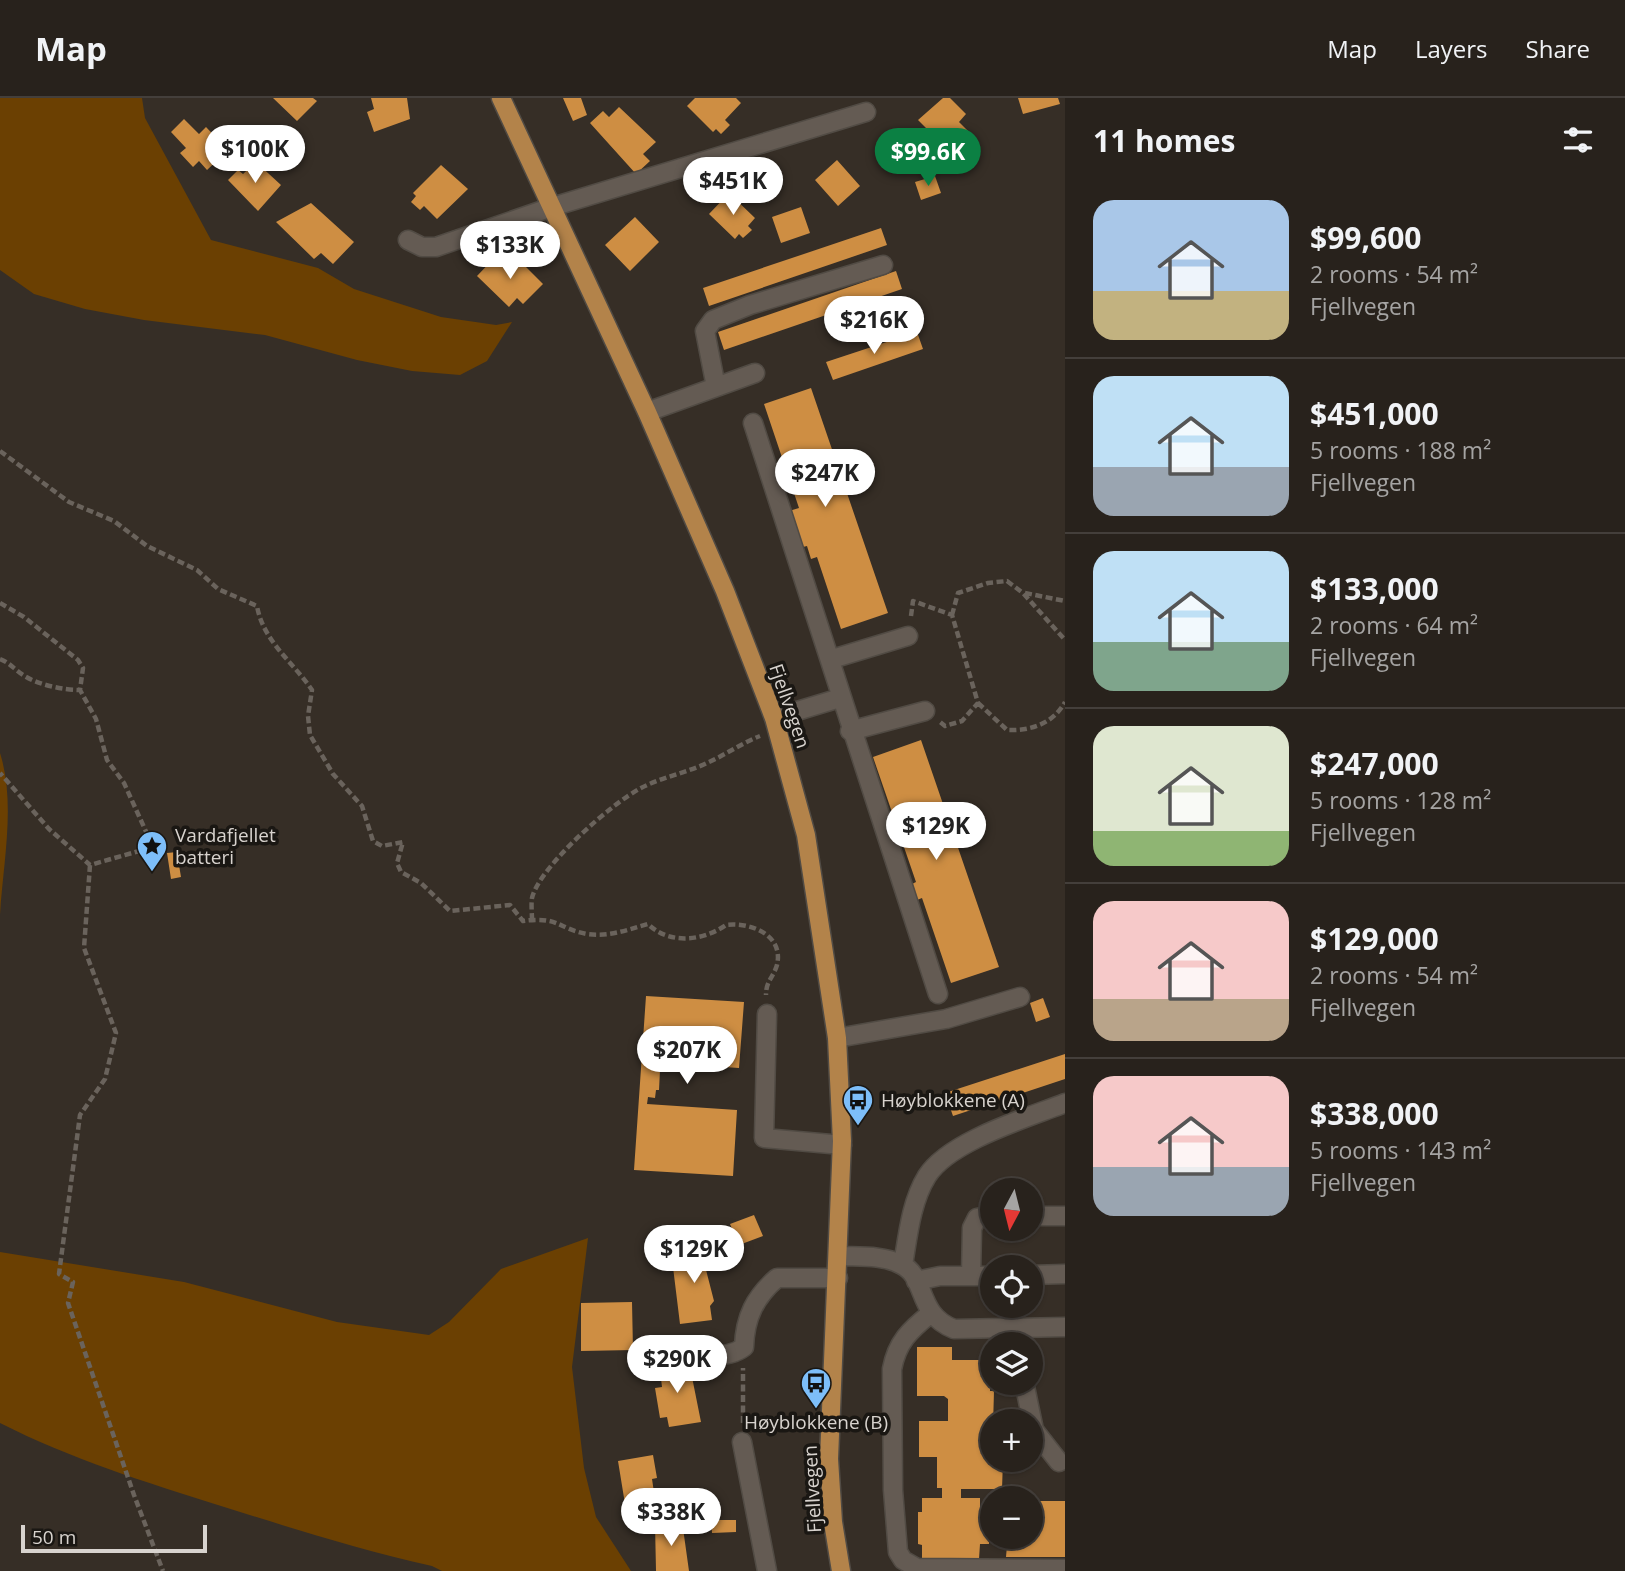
<!DOCTYPE html>
<meta charset="utf-8">
<style>
:root{--surface:#28221c;--page:#302a25;--text:#f1f3f6;--muted:#a5a4a3;--line:#443f3b;--accent:#0b8043}
body{margin:0;font-family:"Open Sans",sans-serif;background:var(--page);color:var(--text);height:100vh;display:flex;flex-direction:column;font-size:26px;white-space:nowrap}
*{box-sizing:border-box;margin:0}
p{font-size:23px;color:var(--muted)}
.icon{flex:none;width:38px;height:38px;fill:none;stroke:currentColor;stroke-width:2;stroke-linecap:round;stroke-linejoin:round}
.map{position:relative;flex:1;overflow:hidden}
.panel{display:flex;flex-direction:column;background:var(--surface);width:560px}
.panel>*{flex:none}
.needle{width:46px;rotate:187deg}
.controls{position:absolute;left:980px;top:1080px;display:grid;gap:14px}
.controls a{display:grid;place-items:center;width:63px;height:63px;border-radius:50%;background:var(--surface);box-shadow:0 2px 5px #0004,0 0 0 2px var(--line);font-size:35px}
.scale{position:absolute;left:21px;bottom:18px;width:186px;box-sizing:border-box;padding-left:7px;border:4px solid #d8d3ce;border-top:0;font-size:19px;line-height:24px;white-space:nowrap;color:#d8d3ce;-webkit-text-stroke:5px #1a1713;paint-order:stroke}
.price{position:absolute;translate:-50% -60px;padding:0 16px;border-radius:24px;background:#fff;color:#222;font-size:23px;line-height:46px;filter:drop-shadow(0 2px 4px #0008)}
.price::after{content:'';position:absolute;left:50%;top:42px;width:21px;height:16px;margin-left:-10px;background:inherit;clip-path:polygon(0 0,100% 0,50% 100%)}
.price.selected{background:var(--accent);color:#fff}
ul{padding:0;list-style:none}
li{display:flex;align-items:center;gap:21px;height:175px;padding:0 28px}
li+li{border-top:2px solid var(--line)}
li span{display:grid;place-items:center;flex:none;width:196px;height:140px;border-radius:21px;color:#555}
li>.icon{margin-inline-start:auto}
span .icon{width:84px;height:84px;fill:#fffc;stroke-width:1}
li b{font-size:30px}
h2{display:flex;justify-content:space-between;align-items:center;height:84px;padding:0 28px;font-size:30px}
header{display:flex;align-items:center;gap:42px;box-sizing:border-box;height:98px;padding:0 35px;background:var(--surface);border-bottom:2px solid var(--line)}
header strong{font-size:33px}
nav{display:flex;gap:38px;margin-inline-start:auto;font-size:24px}
main{display:flex;flex:1;min-height:0}
.map>svg:first-child{display:block}
.green{fill:#6b4002}
.building{fill:#ce8e43}
.lines{fill:none;stroke-linecap:round;stroke-linejoin:round}
.minor-casing{stroke:#514b44;stroke-width:21}
.major-casing{stroke:#514b44;stroke-width:21}
.path{stroke:#6a635c;stroke-width:4.5;stroke-dasharray:7 3.5;stroke-linecap:butt}
.minor{stroke:#645b53;stroke-width:18}
.major{stroke:#b3834a;stroke-width:18}
.labels{text-anchor:middle;stroke-width:7;stroke-linejoin:round;paint-order:stroke}
.street-label{font-size:19px;fill:#d8d3ce;stroke:#1a1713}
.poi-label{font-size:19px;fill:#d8d3ce;stroke:#1a1713;text-anchor:start}
</style>
<header>
<strong>Map</strong>
<nav><a>Map</a><a>Layers</a><a>Share</a></nav>
</header>
<main>
<div class="map">
<svg width="1065" height="1473" viewBox="0 0 1065 1473">
<rect width="100%" height="100%" fill="#362e26"/>
<path class="green" d="M 0,0 L 142,0 L 145,20 L 211,142 L 318,170 L 354,191 L 441,219 L 496,227 L 512,224 L 487,263 L 460,277 L 412,273 L 357,262 L 265,237 L 144,222 L 85,211 L 34,196 L 0,172 Z
M 0,655 C 16,705 3,765 0,817 Z
M 588,1140 L 572,1269 L 584,1370 L 596,1419 L 631,1473 L 442,1473 L 432,1468 C 360,1452 291,1430 221,1408 C 145,1384 71,1361 0,1325 L 0,1154 L 184,1184 L 337,1224 L 429,1237 L 449,1224 L 501,1171 Z"/>
<path class="building" d="M 273,0 L 313,0 L 317,3 L 297,23 Z
M 371,0 L 407,0 L 410,21 L 374,34 L 367,14 L 374,11 Z
M 563,0 L 581,0 L 587,17 L 573,23 Z
M 695,0 L 736,0 L 741,5 L 725,22 L 730,27 L 721,36 L 716,31 L 713,34 L 687,8 Z
M 943,0 L 950,0 L 966,16 L 959,24 L 978,43 L 956,65 L 942,54 L 941,45 L 918,22 Z
M 1018,0 L 1058,0 L 1060,6 L 1023,16 Z
M 619,9 L 656,44 L 643,56 L 650,63 L 636,76 L 590,25 L 603,13 L 609,19 Z
M 184,21 L 199,36 L 206,29 L 228,52 L 207,72 L 199,63 L 193,69 L 180,55 L 186,50 L 171,34 Z
M 837,62 L 860,88 L 838,108 L 815,82 Z
M 256,64 L 281,87 L 258,113 L 228,82 L 238,72 L 243,76 Z
M 441,67 L 468,91 L 437,121 L 424,108 L 420,112 L 411,104 L 416,98 L 413,95 Z
M 935,78 L 941,95 L 921,102 L 915,84 Z
M 729,95 L 755,120 L 748,128 L 752,132 L 743,140 L 739,136 L 735,141 L 709,116 Z
M 311,105 L 354,144 L 333,166 L 321,155 L 314,161 L 276,124 Z
M 801,109 L 810,135 L 781,145 L 772,119 Z
M 635,119 L 659,144 L 630,173 L 605,147 Z
M 881,130 L 887,147 L 709,208 L 703,190 Z
M 498,156 L 511,168 L 518,161 L 543,186 L 523,206 L 517,200 L 509,209 L 477,178 Z
M 896,173 L 902,191 L 724,252 L 718,234 Z
M 917,234 L 923,251 L 833,282 L 826,264 Z
M 811,290 L 888,515 L 841,531 L 817,459 L 811,461 L 807,448 L 803,449 L 798,434 L 796,435 L 789,413 L 799,410 L 764,306 Z
M 921,642 L 999,869 L 951,885 L 922,800 L 917,802 L 912,786 L 916,784 L 873,659 Z
M 177,754 L 184,757 L 185,764 L 179,767 L 181,779 L 171,781 L 167,755 Z
M 646,898 L 744,904 L 739,970 L 650,964 L 650,971 L 660,972 L 659,992 L 656,992 L 655,1000 L 648,999 L 647,1006 L 737,1012 L 733,1078 L 634,1072 Z
M 1043,900 L 1050,919 L 1036,924 L 1030,905 Z
M 1065,956 L 1065,981 L 953,1018 L 945,995 Z
M 754,1117 L 763,1138 L 739,1147 L 730,1126 Z
M 713,1149 L 715,1166 L 705,1168 L 714,1203 L 710,1208 L 712,1222 L 680,1226 L 672,1161 L 684,1159 L 683,1152 Z
M 632,1204 L 633,1252 L 581,1253 L 581,1205 Z
M 917,1249 L 952,1249 L 952,1262 L 990,1262 L 990,1293 L 994,1293 L 992,1362 L 1003,1362 L 1002,1391 L 961,1391 L 961,1400 L 980,1400 L 980,1415 L 989,1415 L 989,1446 L 980,1446 L 979,1461 L 922,1461 L 922,1447 L 918,1446 L 918,1414 L 922,1414 L 922,1400 L 942,1400 L 942,1390 L 937,1390 L 937,1359 L 919,1359 L 919,1323 L 948,1323 L 948,1301 L 944,1298 L 917,1298 Z
M 659,1264 L 689,1264 L 701,1324 L 669,1329 L 667,1319 L 660,1320 L 655,1290 L 662,1289 Z
M 653,1357 L 657,1380 L 652,1381 L 655,1401 L 625,1406 L 618,1363 Z
M 1031,1403 L 1065,1403 L 1065,1459 L 1006,1459 L 1007,1447 L 994,1446 L 994,1438 L 1031,1438 Z
M 711,1422 L 736,1422 L 736,1434 L 712,1435 Z
M 682,1423 L 689,1473 L 656,1473 L 655,1426 Z"/>
<g class="lines">
<g class="minor-casing">
<path id="minor" d="M 408,142 L 422,149 L 436,149 L 552,109 L 866,14
M 716,289 L 705,233 L 713,222 L 750,207 L 883,167
M 647,314 L 755,275
M 753,325 L 938,896
M 832,561 L 908,538
M 774,620 L 840,600
M 850,633 L 925,613
M 767,916 L 764,1040 L 842,1047
M 837,940 L 946,921 L 1020,899
M 1031,1118 L 1065,1118
M 839,1158 C 859,1159 882,1157 900,1166 C 928,1178 915,1216 954,1231 L 1065,1229
M 903,1167 C 908,1137 911,1104 927,1078 C 949,1043 1027,1020 1065,1005
M 1031,1177 L 1065,1176
M 971,1178 L 972,1130 L 977,1120 L 992,1117
M 916,1183 L 940,1178 L 992,1178
M 930,1216 C 910,1232 897,1244 892,1271 L 893,1392 L 898,1454 L 903,1462 L 917,1470 L 1065,1471
M 668,1250 C 686,1260 727,1262 744,1249 C 745,1219 755,1199 777,1180 L 838,1180
M 1024,1284 L 1034,1332 L 1059,1364
M 742,1344 L 767,1473"/>
</g>
<g class="major-casing">
<path id="major" d="M 501,0 L 647,314 L 725,493 L 774,620 L 806,737 L 837,940 L 842,1043 L 829,1361 L 833,1424 L 841,1473"/>
</g>
<path class="path" d="M 0,353 L 69,404 L 114,423 L 147,448 L 197,472 L 218,491 L 257,508 C 263,543 293,564 312,592 L 308,618 L 310,637 L 333,676 L 362,708 L 373,743 L 382,748 L 403,744 L 397,765 L 401,774 L 421,785 L 450,813 L 510,807 L 523,823 C 560,818 558,831 587,836 C 609,839 627,832 648,826 C 669,847 703,843 726,827 C 751,824 784,837 777,867 C 773,880 766,883 766,897
M 1025,495 L 1065,503
M 0,505 L 24,519 L 78,562 L 83,570 L 80,592 L 96,621 L 107,662 L 124,685 L 153,749 L 90,767 L 49,731 L 0,675
M 952,517 L 958,495 L 988,485 L 1007,483 L 1023,495 L 1065,542
M 911,518 L 913,503 L 952,517 L 978,605 L 962,623 L 945,628 L 940,624
M 0,561 C 10,565 14,571 23,577 C 38,587 63,592 80,592
M 978,605 L 1007,632 C 1030,633 1053,626 1065,604
M 90,767 L 84,850 L 116,935 L 105,981 L 80,1017 L 59,1176 L 73,1184 L 68,1205 L 134,1397 L 163,1473
M 532,822 C 532,815 531,807 532,800 C 539,769 612,705 641,690 C 662,679 686,675 707,665 C 725,657 742,645 760,638
M 743,1325 L 743,1270"/>
<use href="#minor" class="minor"/>
<use href="#major" class="major"/>
</g>
<defs>
<g id="sight-pin" transform="scale(1.575)"><path d="M0 17L-7.5 6A9.5 9.5 0 1 1 7.5 6Z" fill="#7dbef9" stroke="#1a1713"/><path d="M0-6L1.8-2.2L6-1.7L2.9 1.2L3.7 5.4L0 3.3L-3.7 5.4L-2.9 1.2L-6-1.7L-1.8-2.2Z" fill="#111"/></g>
<g id="bus-pin" transform="scale(1.575)"><path d="M0 17L-7.5 6A9.5 9.5 0 1 1 7.5 6Z" fill="#7dbef9" stroke="#1a1713"/><path d="M-5-6H5V4H4V6H2V4H-2V6H-4V4H-5ZM-3.5-4V0h7V-4ZM-3.5 1.2v1.5H-2V1.2ZM2 1.2v1.5H3.5V1.2Z" fill="#111"/></g>
</defs>
<g fill-rule="evenodd">
<use href="#sight-pin" x="152" y="748"/>
<use href="#bus-pin" x="858" y="1002"/>
<use href="#bus-pin" x="816" y="1285"/>
</g>
<g class="labels">
<g class="street-label">
<text transform="translate(790 608) rotate(71)" y="7">Fjellvegen</text>
<text transform="translate(812 1391) rotate(-93)" y="7">Fjellvegen</text>
</g>
<g class="poi-label">
<text x="175" y="744">Vardafjellet<tspan x="175" dy="22">batteri</tspan></text>
<text x="881" y="1009">Høyblokkene (A)</text>
<text x="816" y="1331" text-anchor="middle">Høyblokkene (B)</text>
</g>
</g>
</svg>
<div class="controls">
<a><svg class="needle" viewBox="-14 -14 28 28"><path d="M0-13l5 13h-10z" fill="#e53935"/><path d="M0 13l5-13h-10z" fill="#a5a4a3"/></svg></a>
<a><svg class="icon" aria-label="locate" viewBox="0 0 24 24"><circle cx="12" cy="12" r="6"/><path d="M12 2v4M12 18v4M2 12h4M18 12h4"/></svg></a>
<a><svg class="icon" aria-label="layers" viewBox="0 0 24 24"><path d="M12 4l9 5-9 5-9-5zM3 14l9 5 9-5"/></svg></a>
<a>+</a>
<a>−</a>
</div>
<div class="scale">50 m</div>
<b class="price" style="left:255px;top:87px">$100K</b>
<b class="price selected" style="left:928px;top:90px">$99.6K</b>
<b class="price" style="left:733px;top:119px">$451K</b>
<b class="price" style="left:510px;top:183px">$133K</b>
<b class="price" style="left:874px;top:258px">$216K</b>
<b class="price" style="left:825px;top:411px">$247K</b>
<b class="price" style="left:936px;top:764px">$129K</b>
<b class="price" style="left:687px;top:988px">$207K</b>
<b class="price" style="left:694px;top:1187px">$129K</b>
<b class="price" style="left:677px;top:1297px">$290K</b>
<b class="price" style="left:671px;top:1450px">$338K</b>
</div>
<section class="panel">
<h2>11 homes<svg class="icon" aria-label="filters" viewBox="0 0 24 24"><path d="M4 7h16M4 17h16"/><circle cx="9" cy="7" r="2"/><circle cx="15" cy="17" r="2"/></svg></h2>
<ul>
<li><span style="background:linear-gradient(#a9c7e8 65%,#c2b280 0)"><svg class="icon" aria-label="home" viewBox="0 0 24 24"><path d="M3 11l9-7 9 7M6 9v11h12V9"/></svg></span><div><b>$99,600</b><p>2 rooms · 54 m²</p><p>Fjellvegen</p></div></li>
<li><span style="background:linear-gradient(#bfe0f5 65%,#9aa5b1 0)"><svg class="icon" aria-label="home" viewBox="0 0 24 24"><path d="M3 11l9-7 9 7M6 9v11h12V9"/></svg></span><div><b>$451,000</b><p>5 rooms · 188 m²</p><p>Fjellvegen</p></div></li>
<li><span style="background:linear-gradient(#bfe0f5 65%,#7fa58c 0)"><svg class="icon" aria-label="home" viewBox="0 0 24 24"><path d="M3 11l9-7 9 7M6 9v11h12V9"/></svg></span><div><b>$133,000</b><p>2 rooms · 64 m²</p><p>Fjellvegen</p></div></li>
<li><span style="background:linear-gradient(#dfe7d0 75%,#8fb573 0)"><svg class="icon" aria-label="home" viewBox="0 0 24 24"><path d="M3 11l9-7 9 7M6 9v11h12V9"/></svg></span><div><b>$247,000</b><p>5 rooms · 128 m²</p><p>Fjellvegen</p></div></li>
<li><span style="background:linear-gradient(#f6c9c9 70%,#b9a48a 0)"><svg class="icon" aria-label="home" viewBox="0 0 24 24"><path d="M3 11l9-7 9 7M6 9v11h12V9"/></svg></span><div><b>$129,000</b><p>2 rooms · 54 m²</p><p>Fjellvegen</p></div></li>
<li><span style="background:linear-gradient(#f6c9c9 65%,#9aa5b1 0)"><svg class="icon" aria-label="home" viewBox="0 0 24 24"><path d="M3 11l9-7 9 7M6 9v11h12V9"/></svg></span><div><b>$338,000</b><p>5 rooms · 143 m²</p><p>Fjellvegen</p></div></li>
</ul>
</section>
</main>
